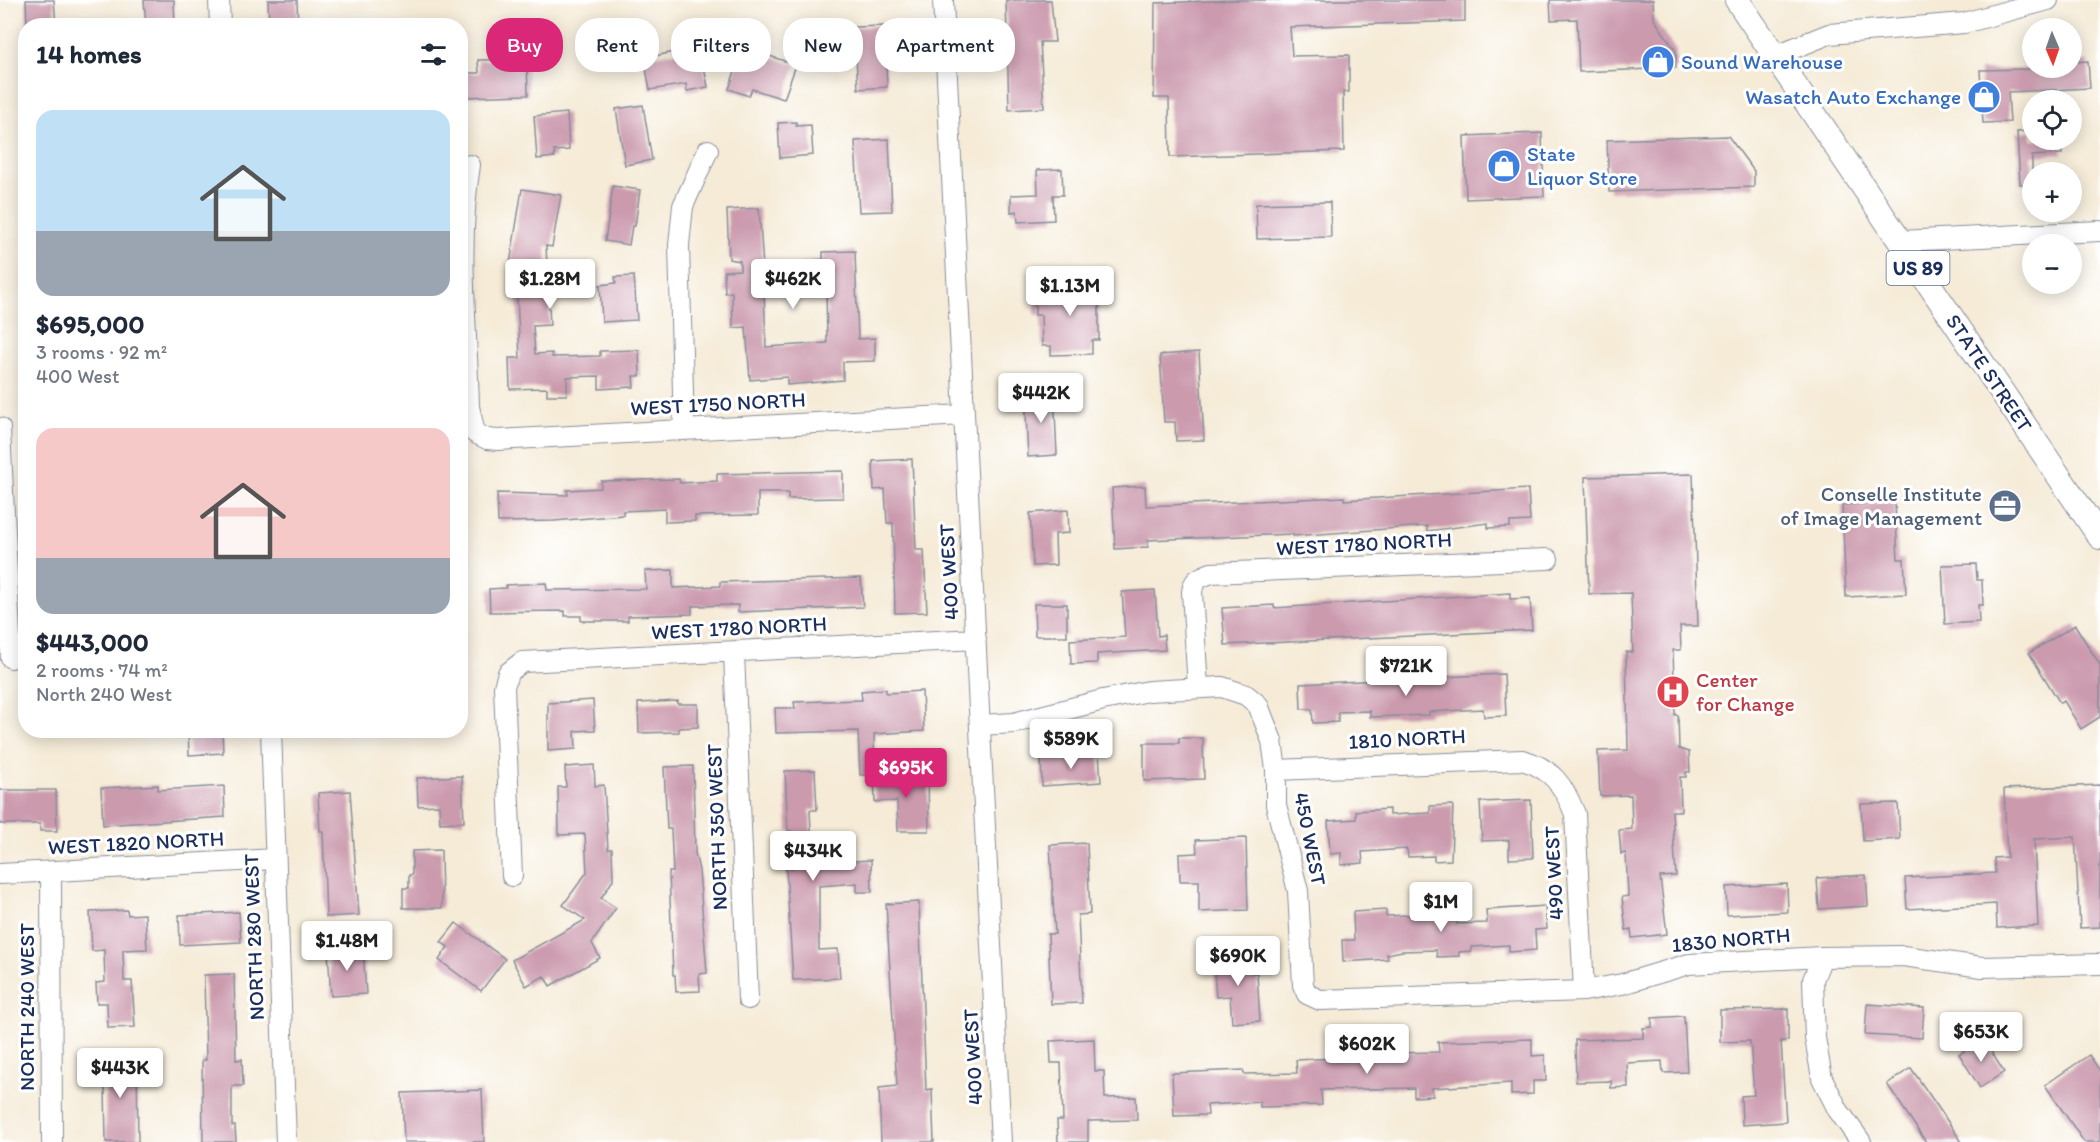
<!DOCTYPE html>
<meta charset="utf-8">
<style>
:root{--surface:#fff;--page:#f2f2f3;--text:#1f2937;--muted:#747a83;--accent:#db2777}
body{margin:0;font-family:Itim,sans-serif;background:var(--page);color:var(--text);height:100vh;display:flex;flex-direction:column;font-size:22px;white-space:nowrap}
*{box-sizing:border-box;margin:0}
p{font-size:20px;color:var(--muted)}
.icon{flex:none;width:33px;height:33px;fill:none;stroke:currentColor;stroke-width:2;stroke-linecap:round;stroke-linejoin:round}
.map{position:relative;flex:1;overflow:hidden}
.drawer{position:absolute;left:18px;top:18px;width:450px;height:720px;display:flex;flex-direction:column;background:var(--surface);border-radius:24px;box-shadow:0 3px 15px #0003}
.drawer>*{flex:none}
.guide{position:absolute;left:486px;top:18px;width:570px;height:54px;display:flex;gap:12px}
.needle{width:39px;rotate:178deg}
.controls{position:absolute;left:2022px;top:18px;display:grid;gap:12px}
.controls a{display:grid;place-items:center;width:60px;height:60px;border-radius:50%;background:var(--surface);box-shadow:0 3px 15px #0003;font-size:30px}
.price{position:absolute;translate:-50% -51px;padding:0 14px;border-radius:6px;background:#fff;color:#222;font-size:20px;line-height:39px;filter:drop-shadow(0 2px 3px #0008)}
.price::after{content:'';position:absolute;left:50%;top:36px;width:18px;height:14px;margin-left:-9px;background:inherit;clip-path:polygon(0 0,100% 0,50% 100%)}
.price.selected{background:var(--accent);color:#fff}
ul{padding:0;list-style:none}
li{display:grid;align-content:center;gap:12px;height:318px;padding:0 18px}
li span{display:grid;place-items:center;height:186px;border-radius:18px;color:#555}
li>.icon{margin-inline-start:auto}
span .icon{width:108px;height:108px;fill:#fffc;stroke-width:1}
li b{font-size:26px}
h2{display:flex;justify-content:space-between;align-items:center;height:72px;padding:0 18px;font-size:26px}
.pill{padding:0 21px;border-radius:24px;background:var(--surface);box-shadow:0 3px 15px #0003;font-size:21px;line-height:54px}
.pill.selected{background:var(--accent);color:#fff}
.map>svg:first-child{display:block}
.building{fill:#cb9aad}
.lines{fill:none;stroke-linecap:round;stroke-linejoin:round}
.minor-casing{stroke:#888d9a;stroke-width:22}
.major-casing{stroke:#888d9a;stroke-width:26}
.minor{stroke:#fff;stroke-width:20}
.major{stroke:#fff;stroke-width:24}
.labels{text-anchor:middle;stroke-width:6;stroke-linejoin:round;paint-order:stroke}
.shield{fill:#fff;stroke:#5f6d8e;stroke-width:1.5}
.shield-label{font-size:20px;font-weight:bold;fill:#1b2f5e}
.shop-label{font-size:21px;fill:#366cbe;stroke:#fff;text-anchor:start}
.street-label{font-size:21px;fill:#1b2f5e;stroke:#fff}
.service-label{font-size:21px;fill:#4e5e75;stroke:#fff;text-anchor:end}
.health-label{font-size:21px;fill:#be3a42;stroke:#fff;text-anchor:start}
</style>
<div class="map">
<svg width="2100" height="1142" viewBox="0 0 2100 1142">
<rect width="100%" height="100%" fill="#fff"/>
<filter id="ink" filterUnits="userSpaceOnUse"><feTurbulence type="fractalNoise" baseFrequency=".0167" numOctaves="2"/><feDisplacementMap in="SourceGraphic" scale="12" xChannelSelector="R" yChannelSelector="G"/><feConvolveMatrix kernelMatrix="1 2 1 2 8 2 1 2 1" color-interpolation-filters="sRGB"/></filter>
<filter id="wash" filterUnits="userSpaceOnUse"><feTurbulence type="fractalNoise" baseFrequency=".008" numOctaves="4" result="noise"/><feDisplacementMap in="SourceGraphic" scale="24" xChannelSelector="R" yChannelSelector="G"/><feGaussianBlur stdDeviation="1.35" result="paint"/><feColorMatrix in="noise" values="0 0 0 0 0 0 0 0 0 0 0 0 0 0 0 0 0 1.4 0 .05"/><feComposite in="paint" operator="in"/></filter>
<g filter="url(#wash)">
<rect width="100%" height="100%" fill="#f5ebd7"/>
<g id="blocks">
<path class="building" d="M 26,0 L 54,0 L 56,26 L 27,26 Z
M 144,0 L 174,0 L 175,26 L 146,26 Z
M 268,0 L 297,0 L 298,26 L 269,26 Z
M 1006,0 L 1051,0 L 1055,42 L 1040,42 L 1044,108 L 1009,110 Z
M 1237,0 L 1465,0 L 1465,21 L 1290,27 L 1292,56 L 1349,55 L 1349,92 L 1343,92 L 1344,151 L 1170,157 L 1169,98 L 1154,98 L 1155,3 Z
M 1550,0 L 1653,0 L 1654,19 L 1676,51 L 1676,68 L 1579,72 L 1577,19 L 1551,20 Z
M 884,26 L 887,87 L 858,89 L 854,27 Z
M 700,47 L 708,87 L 687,91 L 686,84 L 650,90 L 644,58 Z
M 743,47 L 796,65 L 784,99 L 752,89 L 749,96 L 729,89 Z
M 527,59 L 528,95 L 466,97 L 466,73 L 479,73 L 478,60 Z
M 2088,61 L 2090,88 L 2008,92 L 2010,122 L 1983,123 L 1980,70 L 2072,68 L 2072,62 Z
M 643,105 L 652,160 L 625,165 L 616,109 Z
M 567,113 L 569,150 L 554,151 L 555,157 L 537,159 L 534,116 Z
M 796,122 L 796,126 L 811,125 L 813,155 L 780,158 L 778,123 Z
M 2032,131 L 2032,140 L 2061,140 L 2062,154 L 2032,156 L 2032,184 L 2020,184 L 2017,132 Z
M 1542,133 L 1544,196 L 1466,199 L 1464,136 Z
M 1728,136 L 1754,171 L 1754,187 L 1609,192 L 1607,140 Z
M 889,139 L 892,211 L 859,212 L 855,141 Z
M 1062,169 L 1063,195 L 1053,195 L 1054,220 L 1018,222 L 1017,211 L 1011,212 L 1011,195 L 1038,194 L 1037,170 Z
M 613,186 L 640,190 L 635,226 L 632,226 L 629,245 L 605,241 Z
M 522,189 L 561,195 L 552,247 L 546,246 L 550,325 L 533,326 L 535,354 L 552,353 L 552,357 L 600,356 L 600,351 L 639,350 L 640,376 L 633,376 L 634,387 L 599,389 L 599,376 L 567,377 L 567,395 L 547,395 L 547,388 L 510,389 L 509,358 L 520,358 L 517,297 L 510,297 L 509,270 Z
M 1330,202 L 1331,237 L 1257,239 L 1256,204 Z
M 759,208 L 763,267 L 773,267 L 774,290 L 764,291 L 766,347 L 827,343 L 826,288 L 810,289 L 809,261 L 823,260 L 823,252 L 855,251 L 858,339 L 875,338 L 875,361 L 843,362 L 843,380 L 787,385 L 787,377 L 750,380 L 746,327 L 733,328 L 732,292 L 725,293 L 724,271 L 740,270 L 740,261 L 729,259 L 727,210 Z
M 634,276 L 637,320 L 602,322 L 600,285 L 616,283 L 615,277 Z
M 1058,281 L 1099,281 L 1099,340 L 1092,340 L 1092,354 L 1051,355 L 1051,346 L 1042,346 L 1041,315 L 1035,315 L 1035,291 L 1058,291 Z
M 1199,352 L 1204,440 L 1176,441 L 1175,422 L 1164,422 L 1160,355 Z
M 1054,390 L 1057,455 L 1028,457 L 1025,392 Z
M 912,459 L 916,550 L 924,550 L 927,612 L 895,613 L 893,523 L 887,523 L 885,489 L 874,490 L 873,461 Z
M 843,471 L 843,498 L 788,499 L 788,493 L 758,493 L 758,515 L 695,516 L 695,521 L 665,522 L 665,509 L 623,511 L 623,515 L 554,521 L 498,522 L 497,493 L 568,495 L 567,490 L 601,488 L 601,481 L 679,479 L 680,483 L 717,481 L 717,474 Z
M 1693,474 L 1698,626 L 1680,626 L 1681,650 L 1673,650 L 1675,715 L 1678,715 L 1679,749 L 1689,752 L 1690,772 L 1686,772 L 1686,777 L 1680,777 L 1681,811 L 1672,811 L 1676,876 L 1660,877 L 1667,934 L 1632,938 L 1631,929 L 1626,930 L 1622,897 L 1628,896 L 1626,853 L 1621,854 L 1619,830 L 1632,829 L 1631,795 L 1600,796 L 1598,751 L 1628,750 L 1626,652 L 1633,652 L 1631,593 L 1589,594 L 1585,477 Z
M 1145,486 L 1146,506 L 1344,497 L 1344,500 L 1528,489 L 1530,521 L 1510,522 L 1510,527 L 1488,528 L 1488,523 L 1427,531 L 1427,526 L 1293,536 L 1293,534 L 1148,540 L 1148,547 L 1115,549 L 1112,488 Z
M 1895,502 L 1898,559 L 1904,559 L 1906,594 L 1846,597 L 1842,505 Z
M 1068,510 L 1069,533 L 1055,534 L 1056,565 L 1033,566 L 1030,513 Z
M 1976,564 L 1977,580 L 1982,580 L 1983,605 L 1978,605 L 1979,622 L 1945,624 L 1942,565 Z
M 673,570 L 673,588 L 720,586 L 720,582 L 861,578 L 863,607 L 738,612 L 738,605 L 692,606 L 692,614 L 628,616 L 628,621 L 581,621 L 581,616 L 565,616 L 565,611 L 490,612 L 489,589 L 506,588 L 506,585 L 546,583 L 547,590 L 646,589 L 645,571 Z
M 1155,590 L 1158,636 L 1164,635 L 1165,650 L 1097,654 L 1097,663 L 1071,664 L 1070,640 L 1125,637 L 1122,592 Z
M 1510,593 L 1510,599 L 1530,598 L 1532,630 L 1225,645 L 1222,608 L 1274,605 L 1274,608 Z
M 1034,604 L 1067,604 L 1067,636 L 1035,636 Z
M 2075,625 L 2100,665 L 2100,717 L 2081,729 L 2064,701 L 2060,703 L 2029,653 Z
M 1504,674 L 1506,716 L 1484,717 L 1483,709 L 1429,712 L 1429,715 L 1370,717 L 1370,711 L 1338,712 L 1338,722 L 1313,723 L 1312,709 L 1301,709 L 1300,684 Z
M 886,689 L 886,693 L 922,691 L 924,731 L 874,734 L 875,775 L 860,775 L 858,731 L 776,733 L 775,708 L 795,708 L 794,702 L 862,700 L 861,691 Z
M 593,700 L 595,730 L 575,731 L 576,749 L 548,751 L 548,703 Z
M 678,701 L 678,704 L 698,704 L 698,727 L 679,728 L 679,732 L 639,733 L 638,703 Z
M 188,730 L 222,730 L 223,753 L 189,755 Z
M 1179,738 L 1203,738 L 1204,779 L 1144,781 L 1144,743 L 1179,743 Z
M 1099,753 L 1101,782 L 1042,786 L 1041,757 Z
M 594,765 L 595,786 L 604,785 L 608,849 L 612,849 L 613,880 L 601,898 L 616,908 L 592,943 L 600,958 L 550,986 L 544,976 L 526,986 L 512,960 L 585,920 L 563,905 L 587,872 L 585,834 L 559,835 L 558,787 L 566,787 L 565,767 Z
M 693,766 L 695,853 L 699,870 L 707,973 L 699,974 L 700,991 L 676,992 L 675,975 L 673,975 L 669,872 L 673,872 L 671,829 L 667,829 L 664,767 Z
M 815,770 L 817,810 L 810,810 L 812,850 L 815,850 L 816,863 L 871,860 L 872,892 L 857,892 L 857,883 L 819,886 L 819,950 L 838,949 L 840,978 L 793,980 L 786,869 L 793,868 L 791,831 L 788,831 L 785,771 Z
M 928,774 L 929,831 L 898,831 L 897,801 L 875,802 L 874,775 Z
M 462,776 L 464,822 L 440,823 L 439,805 L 418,806 L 417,778 Z
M 158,785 L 158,790 L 224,786 L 225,817 L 103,825 L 101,788 Z
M 2100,785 L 2100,927 L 2080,928 L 2075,837 L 2034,839 L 2038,926 L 1997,928 L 1996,904 L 1907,909 L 1905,878 L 1995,873 L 1994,858 L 2007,857 L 2004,789 Z
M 0,790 L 56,790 L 57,831 L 40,831 L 40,824 L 0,824 Z
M 350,791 L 359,915 L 326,917 L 323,831 L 320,831 L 318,793 Z
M 1531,800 L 1533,858 L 1509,859 L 1509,840 L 1482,841 L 1480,802 Z
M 1898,803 L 1900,839 L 1863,841 L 1861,804 Z
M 1453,805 L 1451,860 L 1434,861 L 1434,856 L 1408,857 L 1407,849 L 1362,852 L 1363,863 L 1341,865 L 1341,853 L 1330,854 L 1328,821 L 1356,819 L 1356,811 L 1389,809 L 1389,815 L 1430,813 L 1430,806 Z
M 1246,838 L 1248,910 L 1199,912 L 1199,881 L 1180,881 L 1179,854 L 1197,853 L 1196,840 Z
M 1087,843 L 1090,914 L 1078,915 L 1082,1003 L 1051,1004 L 1048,934 L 1055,934 L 1050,845 Z
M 441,850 L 442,908 L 403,908 L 403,888 L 409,888 L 409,875 L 412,875 L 412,851 Z
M 1866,875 L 1868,906 L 1819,909 L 1817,878 Z
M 1787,884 L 1788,912 L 1727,915 L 1726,887 Z
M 919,902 L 926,1090 L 932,1089 L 934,1142 L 881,1142 L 879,1088 L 897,1086 L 886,904 Z
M 1545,906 L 1547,929 L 1535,930 L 1536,950 L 1509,952 L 1509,945 L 1471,947 L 1471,951 L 1459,952 L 1459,956 L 1437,957 L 1436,950 L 1402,951 L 1387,954 L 1388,959 L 1343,962 L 1342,940 L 1354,940 L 1353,912 L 1386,910 L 1386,916 L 1457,913 L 1457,924 L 1487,923 L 1486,910 Z
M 127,910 L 128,915 L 145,914 L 147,949 L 123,950 L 124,981 L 132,981 L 135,1027 L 108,1028 L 107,1003 L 97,1003 L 96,983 L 105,982 L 104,950 L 92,951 L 90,912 Z
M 239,912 L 241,942 L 180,945 L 179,915 Z
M 456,923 L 505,959 L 481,991 L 439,960 L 448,947 L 441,942 Z
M 363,949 L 366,994 L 331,996 L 328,951 Z
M 1251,956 L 1252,973 L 1257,973 L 1260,1021 L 1232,1023 L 1230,996 L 1216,997 L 1213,958 Z
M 234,974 L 236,1060 L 242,1059 L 243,1086 L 232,1086 L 232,1126 L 235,1126 L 236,1142 L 203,1142 L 202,1060 L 206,1060 L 204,975 Z
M 1867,1004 L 1924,1008 L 1922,1038 L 1865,1035 Z
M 1788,1009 L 1788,1041 L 1781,1041 L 1786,1122 L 1742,1125 L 1741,1096 L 1754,1095 L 1750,1041 L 1720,1042 L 1720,1010 Z
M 1684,1016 L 1687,1072 L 1663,1073 L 1662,1061 L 1627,1063 L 1628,1087 L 1611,1088 L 1611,1081 L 1576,1082 L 1575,1040 L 1643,1038 L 1643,1028 L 1652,1027 L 1652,1018 Z
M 1094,1039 L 1095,1071 L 1104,1071 L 1105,1098 L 1136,1097 L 1137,1120 L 1088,1121 L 1088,1142 L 1058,1142 L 1057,1120 L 1063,1120 L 1061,1063 L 1051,1063 L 1050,1041 Z
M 1532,1039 L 1532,1056 L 1545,1055 L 1546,1081 L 1533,1081 L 1533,1094 L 1511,1095 L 1511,1083 L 1432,1088 L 1433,1096 L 1414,1097 L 1414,1088 L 1321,1090 L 1322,1105 L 1260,1107 L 1260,1102 L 1207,1105 L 1208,1115 L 1174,1116 L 1172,1073 L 1243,1070 L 1244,1074 L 1297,1073 L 1296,1060 L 1336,1058 L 1336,1053 L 1373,1052 L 1373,1046 L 1396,1045 L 1396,1053 L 1439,1052 L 1438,1042 Z
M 1983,1039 L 2004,1072 L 1980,1088 L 1959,1054 Z
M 2089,1055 L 2100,1071 L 2100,1142 L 2084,1142 L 2045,1085 Z
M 95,1061 L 137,1061 L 138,1142 L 106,1142 L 105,1085 L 95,1085 Z
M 1911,1068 L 1962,1142 L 1926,1142 L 1887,1084 Z
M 482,1090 L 484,1142 L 404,1142 L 402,1093 Z"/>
</g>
</g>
<g filter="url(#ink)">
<use href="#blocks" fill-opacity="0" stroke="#888d9a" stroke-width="1.5"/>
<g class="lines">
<g class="minor-casing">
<path id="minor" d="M 219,0 L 220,26
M 943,0 L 1001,1142
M 1774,56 L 1829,34 L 1964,23 L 2048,0
M 470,165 C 457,244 467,327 469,407 L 475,433 L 487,439 L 498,440 L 964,415
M 1900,241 L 2100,231
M 0,428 L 11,658
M 684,429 L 679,245 L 683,206 L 708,150
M 734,653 L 748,999
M 1198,688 L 1192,592 C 1193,579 1201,577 1211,573 L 1548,559
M 981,725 L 1014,723 L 1103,700 L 1149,691 L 1222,687 L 1246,695 L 1258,705 L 1272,741 L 1276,770 L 1276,805 L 1298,891 L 1303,985 L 1307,994 L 1320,1000 L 1584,991 L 1622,984 L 1689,964 L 1822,957 L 1903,956 L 1982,967 L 2100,964
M 271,730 L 286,1142
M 1276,770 L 1522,760 C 1552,768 1564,786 1575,814 L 1584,991
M 51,872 L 52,1142
M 0,874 L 275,859
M 512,876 L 504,687 L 508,673 L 522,662 L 976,639
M 1822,957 L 1813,980 L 1815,1038 L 1822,1078 L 1838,1110 L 1861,1142"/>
</g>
<g class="major-casing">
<path id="major" d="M 1737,0 L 2100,537"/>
</g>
<use href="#minor" class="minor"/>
<use href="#major" class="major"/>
</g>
</g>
<defs>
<g id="shop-disc" transform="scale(1.725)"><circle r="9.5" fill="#3f7fe0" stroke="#fff"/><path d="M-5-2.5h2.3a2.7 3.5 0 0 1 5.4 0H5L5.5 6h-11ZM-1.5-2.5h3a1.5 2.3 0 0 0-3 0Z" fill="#fff"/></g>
<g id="office-disc" transform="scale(1.725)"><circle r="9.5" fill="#5c6f8a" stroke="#fff"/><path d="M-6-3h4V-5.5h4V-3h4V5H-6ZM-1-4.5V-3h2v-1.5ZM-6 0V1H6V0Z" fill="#fff"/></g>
<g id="hospital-disc" transform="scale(1.725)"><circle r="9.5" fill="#e0444e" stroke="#fff"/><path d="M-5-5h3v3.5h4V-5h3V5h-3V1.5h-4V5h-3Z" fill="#fff"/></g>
</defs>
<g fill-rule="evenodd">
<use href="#shop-disc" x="1658" y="62"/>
<use href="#shop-disc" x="1984" y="97"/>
<use href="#shop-disc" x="1504" y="166"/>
<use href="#office-disc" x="2005" y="506"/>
<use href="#hospital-disc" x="1673" y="692"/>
</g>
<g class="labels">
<rect class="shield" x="1886.5" y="251" width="63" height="34" rx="4.5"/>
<g class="shield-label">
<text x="1918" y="275">US 89</text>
</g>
<g class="shop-label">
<text x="1681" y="69">Sound Warehouse</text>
<text x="1961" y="104" text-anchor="end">Wasatch Auto Exchange</text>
<text x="1527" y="161">State<tspan x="1527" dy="24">Liquor Store</tspan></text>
</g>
<g class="street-label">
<text transform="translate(1989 373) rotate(56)" y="7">STATE STREET</text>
<text transform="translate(718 404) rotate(-3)" y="7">WEST 1750 NORTH</text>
<text transform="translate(1364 544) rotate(-3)" y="7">WEST 1780 NORTH</text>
<text transform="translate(949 572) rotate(-93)" y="7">400 WEST</text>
<text transform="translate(739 628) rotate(-3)" y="7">WEST 1780 NORTH</text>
<text transform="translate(1407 739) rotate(-3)" y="7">1810 NORTH</text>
<text transform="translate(717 827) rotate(-92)" y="7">NORTH 350 WEST</text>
<text transform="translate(1310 839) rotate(79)" y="7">450 WEST</text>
<text transform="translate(136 843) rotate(-3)" y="7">WEST 1820 NORTH</text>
<text transform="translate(1554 873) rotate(-93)" y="7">490 WEST</text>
<text transform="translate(254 937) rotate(-92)" y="7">NORTH 280 WEST</text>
<text transform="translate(1731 940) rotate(-5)" y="7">1830 NORTH</text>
<text transform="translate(27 1007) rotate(-90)" y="7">NORTH 240 WEST</text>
<text transform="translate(973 1057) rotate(-93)" y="7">400 WEST</text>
</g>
<g class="service-label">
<text x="1982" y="501">Conselle Institute<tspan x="1982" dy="24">of Image Management</tspan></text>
</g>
<g class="health-label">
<text x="1696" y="687">Center<tspan x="1696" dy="24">for Change</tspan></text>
</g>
</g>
</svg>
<div class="controls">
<a><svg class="needle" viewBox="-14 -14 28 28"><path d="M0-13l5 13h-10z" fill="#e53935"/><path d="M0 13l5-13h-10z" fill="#747a83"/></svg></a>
<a><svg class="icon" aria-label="locate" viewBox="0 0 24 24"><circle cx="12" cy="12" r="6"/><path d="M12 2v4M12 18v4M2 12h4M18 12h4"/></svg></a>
<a>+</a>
<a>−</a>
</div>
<b class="price" style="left:550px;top:310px">$1.28M</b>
<b class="price" style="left:793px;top:310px">$462K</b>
<b class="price" style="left:1070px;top:317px">$1.13M</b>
<b class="price" style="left:1041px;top:424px">$442K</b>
<b class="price" style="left:1406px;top:697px">$721K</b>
<b class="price" style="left:1071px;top:770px">$589K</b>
<b class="price selected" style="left:906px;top:799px">$695K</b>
<b class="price" style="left:813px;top:882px">$434K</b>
<b class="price" style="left:1441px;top:933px">$1M</b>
<b class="price" style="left:347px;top:972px">$1.48M</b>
<b class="price" style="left:1238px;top:987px">$690K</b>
<b class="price" style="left:1981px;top:1063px">$653K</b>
<b class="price" style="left:1367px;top:1075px">$602K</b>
<b class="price" style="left:120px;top:1099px">$443K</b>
<div class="guide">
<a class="pill selected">Buy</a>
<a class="pill">Rent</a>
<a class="pill">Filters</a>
<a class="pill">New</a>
<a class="pill">Apartment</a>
</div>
<section class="drawer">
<h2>14 homes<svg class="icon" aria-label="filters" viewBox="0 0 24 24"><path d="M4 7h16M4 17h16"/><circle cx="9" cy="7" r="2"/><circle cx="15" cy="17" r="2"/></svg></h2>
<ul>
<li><span style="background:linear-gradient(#bfe0f5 65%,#9aa5b1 0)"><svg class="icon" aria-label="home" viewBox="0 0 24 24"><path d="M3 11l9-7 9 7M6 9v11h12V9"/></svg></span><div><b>$695,000</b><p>3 rooms · 92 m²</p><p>400 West</p></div></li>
<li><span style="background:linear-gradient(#f6c9c9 70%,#9aa5b1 0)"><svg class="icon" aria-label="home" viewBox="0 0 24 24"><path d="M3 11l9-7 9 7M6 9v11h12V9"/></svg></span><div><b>$443,000</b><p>2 rooms · 74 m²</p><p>North 240 West</p></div></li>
</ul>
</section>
</div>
